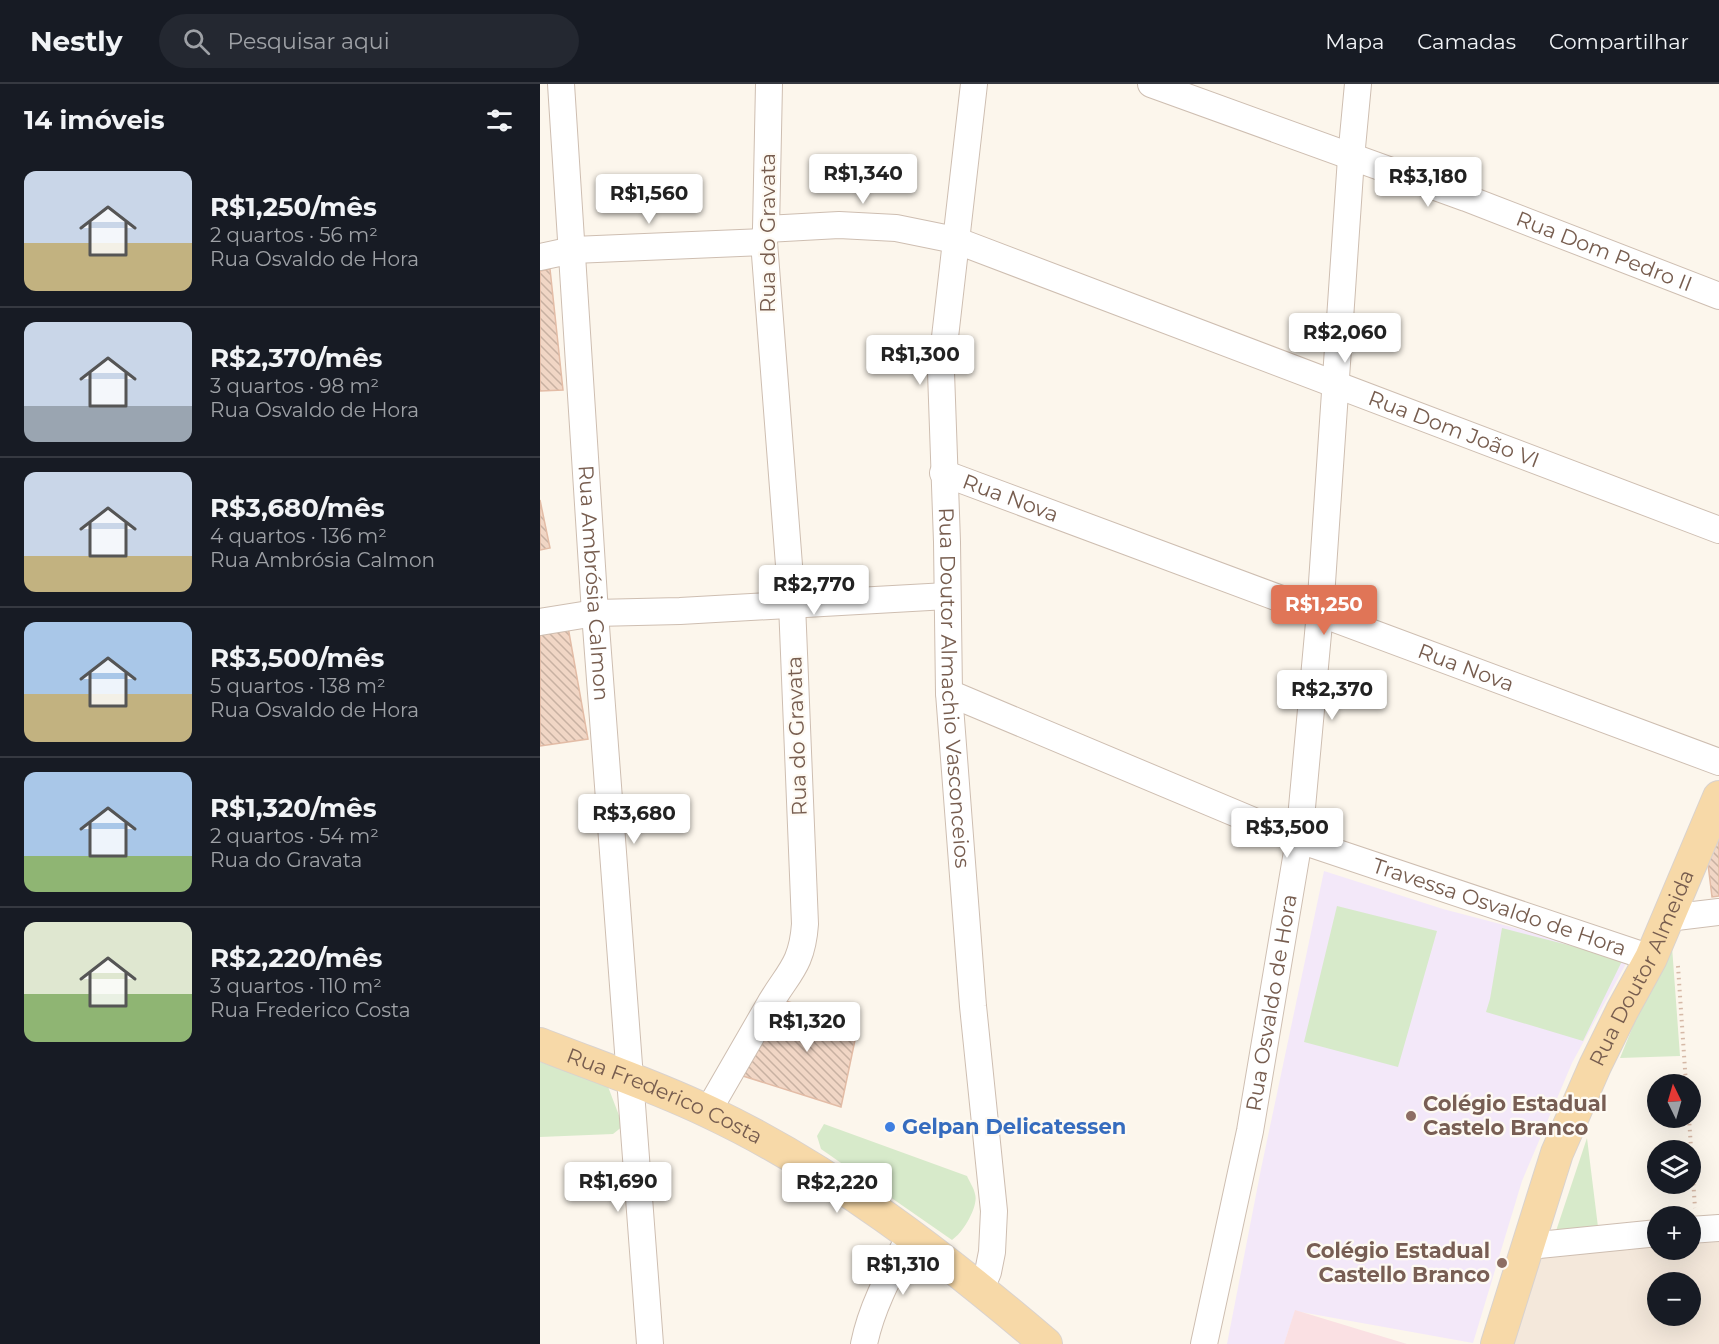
<!DOCTYPE html>
<html lang="pt">
<meta charset="utf-8">
<style>
:root{--surface:#171b24;--page:#242831;--text:#f1f3f6;--muted:#9ea1a6;--line:#363941;--accent:#e07557}
body{margin:0;font-family:Montserrat,sans-serif;background:var(--page);color:var(--text);height:100vh;display:flex;flex-direction:column;font-size:22px;white-space:nowrap}
*{box-sizing:border-box;margin:0}
p{font-size:20px;color:var(--muted)}
.icon{flex:none;width:33px;height:33px;fill:none;stroke:currentColor;stroke-width:2;stroke-linecap:round;stroke-linejoin:round}
.map{position:relative;flex:1;overflow:hidden}
.sheet{display:flex;flex-direction:column;background:var(--surface);width:540px}
.sheet>*{flex:none}
.needle{width:39px;rotate:355deg}
.fabs{position:absolute;left:1107px;top:990px;display:grid;gap:12px}
.fabs a{display:grid;place-items:center;width:54px;height:54px;border-radius:50%;background:var(--surface);box-shadow:0 6px 24px #0002;font-size:30px}
.price{position:absolute;translate:-50% -51px;padding:0 14px;border-radius:6px;background:#fff;color:#222;font-size:20px;line-height:39px;filter:drop-shadow(0 2px 3px #0008)}
.price::after{content:'';position:absolute;left:50%;top:36px;width:18px;height:14px;margin-left:-9px;background:inherit;clip-path:polygon(0 0,100% 0,50% 100%)}
.price.selected{background:var(--accent);color:#fff}
ul{padding:0;list-style:none}
li{display:flex;align-items:center;gap:18px;height:150px;padding:0 24px}
li+li{border-top:2px solid var(--line)}
li span{display:grid;place-items:center;flex:none;width:168px;height:120px;border-radius:12px;color:#555}
li>.icon{margin-inline-start:auto}
span .icon{width:72px;height:72px;fill:#fffc;stroke-width:1}
li b{font-size:26px}
h2{display:flex;justify-content:space-between;align-items:center;height:72px;padding:0 24px;font-size:26px}
header{display:flex;align-items:center;gap:36px;box-sizing:border-box;height:84px;padding:0 30px;background:var(--surface);border-bottom:2px solid var(--line)}
header strong{font-size:28px}
nav{display:flex;gap:33px;margin-inline-start:auto;font-size:21px}
.search{width:420px;height:54px;background:var(--page);display:flex;align-items:center;gap:15px;box-sizing:border-box;padding:0 21px;border-radius:33px;color:var(--muted);font-size:22px}
main{display:flex;flex:1;min-height:0}
.map>svg:first-child{display:block}
.residential{fill:#f4e8db;fill-rule:evenodd}
.education{fill:#f3e8f9}
.medical{fill:#fae0e3}
.green{fill:#d7eaca}
.building{fill:url(#building-back-hatch);stroke:#e3bca6;stroke-width:1.5}
.lines{fill:none;stroke-linecap:round;stroke-linejoin:round}
.minor-casing{stroke:#cebeb1;stroke-width:28}
.major-casing{stroke:#d9d2ce;stroke-width:34}
.path{stroke:#d6b9a7;stroke-width:4;stroke-dasharray:1.5 4.5;stroke-linecap:butt}
.minor{stroke:#fff;stroke-width:26}
.major{stroke:#f7d9a8;stroke-width:32}
.education-dot{fill:#8d6e63;stroke:#fefaf3;stroke-width:2}
.shop-dot{fill:#3f7fe0;stroke:#fefaf3;stroke-width:2}
.labels{text-anchor:middle;stroke-width:4.5;stroke-linejoin:round;paint-order:stroke}
.street-label{font-size:21px;fill:#775d4f;stroke:#fefaf3}
.education-label{font-size:21px;font-weight:bold;fill:#785e54;stroke:#fefaf3;text-anchor:start}
.shop-label{font-size:21px;font-weight:bold;fill:#366cbe;stroke:#fefaf3;text-anchor:start}
</style>
<header>
<strong>Nestly</strong>
<div class="search"><svg class="icon" aria-label="search" viewBox="0 0 24 24"><circle cx="10" cy="10" r="6"/><path d="M15 15l6 6"/></svg>Pesquisar aqui</div>
<nav><a>Mapa</a><a>Camadas</a><a>Compartilhar</a></nav>
</header>
<main>
<section class="sheet">
<h2>14 imóveis<svg class="icon" aria-label="filters" viewBox="0 0 24 24"><path d="M4 7h16M4 17h16"/><circle cx="9" cy="7" r="2"/><circle cx="15" cy="17" r="2"/></svg></h2>
<ul>
<li><span style="background:linear-gradient(#c9d6e8 60%,#c2b280 0)"><svg class="icon" aria-label="home" viewBox="0 0 24 24"><path d="M3 11l9-7 9 7M6 9v11h12V9"/></svg></span><div><b>R$1,250/mês</b><p>2 quartos · 56 m²</p><p>Rua Osvaldo de Hora</p></div></li>
<li><span style="background:linear-gradient(#c9d6e8 70%,#9aa5b1 0)"><svg class="icon" aria-label="home" viewBox="0 0 24 24"><path d="M3 11l9-7 9 7M6 9v11h12V9"/></svg></span><div><b>R$2,370/mês</b><p>3 quartos · 98 m²</p><p>Rua Osvaldo de Hora</p></div></li>
<li><span style="background:linear-gradient(#c9d6e8 70%,#c2b280 0)"><svg class="icon" aria-label="home" viewBox="0 0 24 24"><path d="M3 11l9-7 9 7M6 9v11h12V9"/></svg></span><div><b>R$3,680/mês</b><p>4 quartos · 136 m²</p><p>Rua Ambrósia Calmon</p></div></li>
<li><span style="background:linear-gradient(#a9c7e8 60%,#c2b280 0)"><svg class="icon" aria-label="home" viewBox="0 0 24 24"><path d="M3 11l9-7 9 7M6 9v11h12V9"/></svg></span><div><b>R$3,500/mês</b><p>5 quartos · 138 m²</p><p>Rua Osvaldo de Hora</p></div></li>
<li><span style="background:linear-gradient(#a9c7e8 70%,#8fb573 0)"><svg class="icon" aria-label="home" viewBox="0 0 24 24"><path d="M3 11l9-7 9 7M6 9v11h12V9"/></svg></span><div><b>R$1,320/mês</b><p>2 quartos · 54 m²</p><p>Rua do Gravata</p></div></li>
<li><span style="background:linear-gradient(#dfe7d0 60%,#8fb573 0)"><svg class="icon" aria-label="home" viewBox="0 0 24 24"><path d="M3 11l9-7 9 7M6 9v11h12V9"/></svg></span><div><b>R$2,220/mês</b><p>3 quartos · 110 m²</p><p>Rua Frederico Costa</p></div></li>
</ul>
</section>
<div class="map">
<svg width="1179" height="1260" viewBox="0 0 1179 1260">
<defs>
<pattern id="building-back-hatch" width="6" height="6" patternUnits="userSpaceOnUse" patternTransform="scale(1.5)"><rect width="6" height="6" fill="#f1d6c5"/><path d="M-1 5l2 2M0 0l6 6M5-1l2 2" fill="none" stroke="#c8b1a2"/></pattern>
</defs>
<rect width="100%" height="100%" fill="#fcf6ec"/>
<path class="residential" d="M 1179,1158 L 1179,1260 L 969,1260 L 994,1172 L 1117,1162 L 1118,1166 L 1150,1166 L 1151,1160 ZM 1118,1198 L 1150,1198 L 1150,1232 L 1118,1232 Z"/>
<path class="education" d="M 784,787 L 903,825 L 1089,874 L 1032,979 L 982,1097 L 933,1259 L 755,1227 L 744,1260 L 687,1260 L 721,1085 Z"/>
<path class="medical" d="M 755,1226 L 867,1260 L 744,1260 Z"/>
<path class="green" d="M 797,822 L 897,847 L 858,983 L 764,958 Z
M 962,844 L 1083,875 L 1043,957 L 946,928 L 950,915 Z
M 1131,849 L 1140,972 L 1080,974 Z
M 0,978 L 67,1000 L 83,1042 L 73,1050 L 0,1053 Z
M 284,1040 L 427,1092 C 429,1097 434,1104 435,1110 C 439,1122 423,1149 412,1156 L 281,1065 L 277,1052 Z
M 1047,1054 L 1058,1143 L 1016,1147 Z"/>
<path class="building" d="M 10,185 L 23,306 L 0,307 L 0,187 Z
M 0,416 L 10,464 L 0,466 Z
M 28,543 L 48,655 L 0,662 L 0,549 Z
M 1179,747 L 1179,812 L 1172,813 L 1167,772 Z
M 245,917 L 319,937 L 301,1023 L 203,992 Z"/>
<g class="lines">
<g class="minor-casing">
<g id="minor">
<path id="s1" d="M 21,0 L 55,529 L 110,1260"/>
<path id="s2" d="M 434,0 L 401,288 L 407,458 L 409,609 L 433,922 L 454,1127 L 452,1168 L 448,1188 L 441,1205"/>
<path id="s3" d="M 611,0 L 926,114 L 1179,212"/>
<path id="s4" d="M 226,145 L 299,141 L 356,144 L 415,156 L 1179,446"/>
<path d="M 0,173 L 33,166 L 224,158"/>
<path id="s5" d="M 403,389 L 1179,678"/>
<path d="M 0,538 L 55,529 L 140,527 L 407,512"/>
<path id="s6" d="M 409,609 L 759,756 L 1111,874"/>
<path d="M 1128,834 L 1179,828"/>
<path d="M 168,1027 C 188,992 208,958 228,923 C 247,889 262,883 265,840 L 252,520 L 224,158 L 226,145 L 229,0"/>
<path d="M 1150,1146 L 1179,1144"/>
<path d="M 989,1162 L 1118,1149"/>
<path d="M 324,1260 C 332,1221 351,1188 370,1152"/>
<path id="s7" d="M 664,1260 L 710,1047 L 759,756 L 780,528 L 811,74 L 818,0"/>
</g>
</g>
<g class="major-casing">
<g id="major">
<path id="s8" d="M 0,960 C 56,982 115,1002 169,1028 C 292,1086 403,1172 506,1260"/>
<path id="s9" d="M 957,1260 L 1017,1069 L 1055,982 L 1082,927 L 1111,874 L 1179,713"/>
</g>
</g>
<path class="path" d="M 1138,882 L 1146,1000
M 1149,1034 L 1155,1124"/>
<use href="#minor" class="minor"/>
<use href="#major" class="major"/>
</g>
<g class="education-dot">
<circle cx="871" cy="1032" r="6"/>
<circle cx="962" cy="1179" r="6"/>
</g>
<circle class="shop-dot" cx="350" cy="1043" r="6"/>
<g class="labels">
<g class="street-label">
<text transform="translate(228 149) rotate(-90)" y="7">Rua do Gravata</text>
<text dy="7" stroke="none"><textPath href="#s3" startOffset="483">Rua Dom Pedro II</textPath></text>
<text dy="7" stroke="none"><textPath href="#s4" startOffset="724">Rua Dom João VI</textPath></text>
<text dy="7" stroke="none"><textPath href="#s5" startOffset="72">Rua Nova</textPath></text>
<text dy="7" stroke="none"><textPath href="#s1" startOffset="500">Rua Ambrósia Calmon</textPath></text>
<text dy="7" stroke="none"><textPath href="#s5" startOffset="558">Rua Nova</textPath></text>
<text dy="7" stroke="none"><textPath href="#s2" startOffset="606">Rua Doutor Almachio Vasconceios</textPath></text>
<text transform="translate(257 652) rotate(-92)" y="7">Rua do Gravata</text>
<text dy="7" stroke="none"><textPath href="#s6" startOffset="591">Travessa Osvaldo de Hora</textPath></text>
<text dy="7" stroke="none"><textPath href="#s9" startOffset="404">Rua Doutor Almeida</textPath></text>
<text dy="7" stroke="none"><textPath href="#s7" startOffset="348">Rua Osvaldo de Hora</textPath></text>
<text dy="7" stroke="none"><textPath href="#s8" startOffset="135">Rua Frederico Costa</textPath></text>
</g>
<g class="education-label">
<text x="883" y="1027">Colégio Estadual<tspan x="883" dy="24">Castelo Branco</tspan></text>
<text x="950" y="1174" text-anchor="end">Colégio Estadual<tspan x="950" dy="24">Castello Branco</tspan></text>
</g>
<g class="shop-label">
<text x="362" y="1050">Gelpan Delicatessen</text>
</g>
</g>
</svg>
<div class="fabs">
<a><svg class="needle" viewBox="-14 -14 28 28"><path d="M0-13l5 13h-10z" fill="#e53935"/><path d="M0 13l5-13h-10z" fill="#9ea1a6"/></svg></a>
<a><svg class="icon" aria-label="layers" viewBox="0 0 24 24"><path d="M12 4l9 5-9 5-9-5zM3 14l9 5 9-5"/></svg></a>
<a>+</a>
<a>−</a>
</div>
<b class="price" style="left:323px;top:121px">R$1,340</b>
<b class="price" style="left:888px;top:124px">R$3,180</b>
<b class="price" style="left:109px;top:141px">R$1,560</b>
<b class="price" style="left:805px;top:280px">R$2,060</b>
<b class="price" style="left:380px;top:302px">R$1,300</b>
<b class="price" style="left:274px;top:532px">R$2,770</b>
<b class="price selected" style="left:784px;top:552px">R$1,250</b>
<b class="price" style="left:792px;top:637px">R$2,370</b>
<b class="price" style="left:94px;top:761px">R$3,680</b>
<b class="price" style="left:747px;top:775px">R$3,500</b>
<b class="price" style="left:267px;top:969px">R$1,320</b>
<b class="price" style="left:78px;top:1129px">R$1,690</b>
<b class="price" style="left:297px;top:1130px">R$2,220</b>
<b class="price" style="left:363px;top:1212px">R$1,310</b>
</div>
</main>
